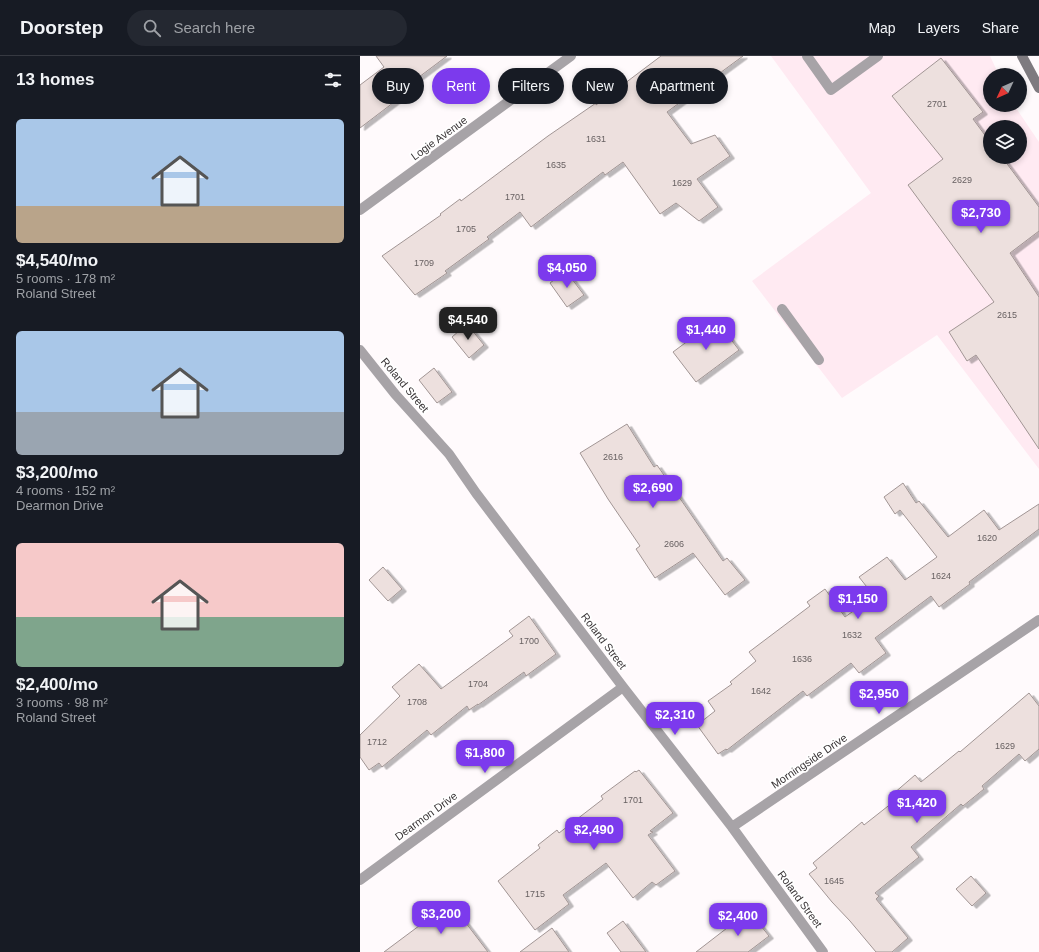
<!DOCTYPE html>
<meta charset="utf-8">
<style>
:root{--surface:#171b24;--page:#242831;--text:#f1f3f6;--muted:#9ea1a6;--line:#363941;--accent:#7c3aed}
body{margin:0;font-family:Arial,sans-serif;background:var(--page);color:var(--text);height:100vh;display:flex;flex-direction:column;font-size:15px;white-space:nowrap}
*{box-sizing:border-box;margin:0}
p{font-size:13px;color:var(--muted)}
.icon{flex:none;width:22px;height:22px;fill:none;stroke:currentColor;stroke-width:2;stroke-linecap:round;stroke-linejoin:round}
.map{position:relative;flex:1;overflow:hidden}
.details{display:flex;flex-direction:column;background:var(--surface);width:360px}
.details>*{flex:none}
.banner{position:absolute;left:12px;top:12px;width:380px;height:36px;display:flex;gap:8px}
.needle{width:26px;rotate:226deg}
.fabs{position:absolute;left:623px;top:12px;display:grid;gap:8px}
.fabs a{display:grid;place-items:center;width:44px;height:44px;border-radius:50%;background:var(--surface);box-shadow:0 2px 6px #0003;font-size:20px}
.price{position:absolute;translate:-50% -34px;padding:0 9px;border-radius:8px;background:var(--accent);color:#fff;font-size:13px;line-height:26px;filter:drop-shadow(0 1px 2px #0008)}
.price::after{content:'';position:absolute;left:50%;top:24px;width:12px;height:9px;margin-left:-6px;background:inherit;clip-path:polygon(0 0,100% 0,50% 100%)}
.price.selected{background:#222;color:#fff}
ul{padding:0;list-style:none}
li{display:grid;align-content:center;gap:8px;height:212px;padding:0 16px}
li span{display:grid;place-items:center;height:124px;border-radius:6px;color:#555}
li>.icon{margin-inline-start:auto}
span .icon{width:72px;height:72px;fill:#fffc;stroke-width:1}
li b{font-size:17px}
h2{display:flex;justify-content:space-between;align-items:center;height:48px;padding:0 16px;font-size:17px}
.pill{padding:0 14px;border-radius:18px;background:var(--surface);box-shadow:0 2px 6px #0003;font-size:14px;line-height:36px}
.pill.selected{background:var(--accent);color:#fff}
header{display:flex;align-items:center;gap:24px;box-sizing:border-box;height:56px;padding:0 20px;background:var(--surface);border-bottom:1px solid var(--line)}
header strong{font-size:19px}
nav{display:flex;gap:22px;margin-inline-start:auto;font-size:14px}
.search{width:280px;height:36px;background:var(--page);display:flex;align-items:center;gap:10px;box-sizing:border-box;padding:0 14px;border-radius:22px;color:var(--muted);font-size:15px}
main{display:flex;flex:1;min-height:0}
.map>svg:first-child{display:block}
.built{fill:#ffeaf2;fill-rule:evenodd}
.building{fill:#ede0de;stroke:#a19594;filter:url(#shadow)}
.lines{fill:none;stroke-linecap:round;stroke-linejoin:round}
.lane{stroke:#a7a3a7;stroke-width:10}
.street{stroke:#a7a3a7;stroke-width:10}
.secondary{stroke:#7e7a7f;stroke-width:10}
.labels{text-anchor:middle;stroke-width:3.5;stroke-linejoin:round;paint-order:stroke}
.number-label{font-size:9px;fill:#676061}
.street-label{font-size:11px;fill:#3a3537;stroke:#fff}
</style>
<header>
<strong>Doorstep</strong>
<div class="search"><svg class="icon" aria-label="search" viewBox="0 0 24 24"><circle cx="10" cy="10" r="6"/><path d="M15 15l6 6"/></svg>Search here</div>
<nav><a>Map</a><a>Layers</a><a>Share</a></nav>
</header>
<main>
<section class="details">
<h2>13 homes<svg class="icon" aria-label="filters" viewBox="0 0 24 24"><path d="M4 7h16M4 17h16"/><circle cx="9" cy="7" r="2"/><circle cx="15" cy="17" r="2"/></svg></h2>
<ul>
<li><span style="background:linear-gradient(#a9c7e8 70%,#b9a48a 0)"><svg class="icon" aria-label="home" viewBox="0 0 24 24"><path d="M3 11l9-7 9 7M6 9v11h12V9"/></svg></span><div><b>$4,540/mo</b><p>5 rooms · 178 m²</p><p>Roland Street</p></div></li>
<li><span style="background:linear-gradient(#a9c7e8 65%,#9aa5b1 0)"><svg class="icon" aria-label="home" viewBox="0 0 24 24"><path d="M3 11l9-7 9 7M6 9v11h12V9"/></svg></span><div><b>$3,200/mo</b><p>4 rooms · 152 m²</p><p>Dearmon Drive</p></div></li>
<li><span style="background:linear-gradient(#f6c9c9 60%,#7fa58c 0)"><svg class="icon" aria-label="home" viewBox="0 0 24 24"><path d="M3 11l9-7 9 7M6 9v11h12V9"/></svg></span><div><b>$2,400/mo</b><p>3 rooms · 98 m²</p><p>Roland Street</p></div></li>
</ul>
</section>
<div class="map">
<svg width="679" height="896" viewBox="0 0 679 896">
<defs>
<filter id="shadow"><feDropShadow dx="4.5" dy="2.5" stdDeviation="0" flood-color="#0004"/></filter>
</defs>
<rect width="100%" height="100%" fill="#fffafc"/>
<path class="built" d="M 411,0 L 630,0 L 639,19 L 630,19 L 630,49 L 654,49 L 679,86 L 679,413 L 577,279 L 482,342 L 392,225 L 511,137 ZM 630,71 L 660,71 L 660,101 L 630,101 Z"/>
<path class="building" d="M 16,0 L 87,0 L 43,33 L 46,37 L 0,72 L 0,29 L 24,11 Z
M 301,0 L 383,0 L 307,56 L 331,88 L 355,79 L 370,100 L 337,123 L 358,151 L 339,165 L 316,147 L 300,158 L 263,106 L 245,119 L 243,116 L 171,171 L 160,156 L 127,181 L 129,183 L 85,215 L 87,217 L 55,239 L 22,200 L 81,159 L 80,158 L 100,143 L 101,145 L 188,80 L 236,47 L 236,49 Z
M 581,2 L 623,56 L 613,63 L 630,86 L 630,101 L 642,101 L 679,151 L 679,175 L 650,197 L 679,241 L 679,393 L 616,299 L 607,305 L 589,276 L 634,246 L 548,129 L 583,103 L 532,40 Z
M 206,215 L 224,239 L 207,251 L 190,227 Z
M 356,264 L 379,294 L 336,326 L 313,296 Z
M 107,268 L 124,289 L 109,302 L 92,281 Z
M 74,312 L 92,336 L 77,347 L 59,324 Z
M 267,368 L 294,411 L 297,409 L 363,505 L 367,502 L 385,524 L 365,539 L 333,497 L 295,522 L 276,493 L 280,490 L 248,443 L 220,397 Z
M 543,427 L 556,447 L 559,445 L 588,481 L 624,454 L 639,474 L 679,448 L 679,473 L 609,526 L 610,528 L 579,551 L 571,540 L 515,582 L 526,597 L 499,617 L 491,607 L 447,640 L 443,635 L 367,694 L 366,693 L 358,698 L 337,669 L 355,655 L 348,645 L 372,628 L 370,626 L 396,605 L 389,596 L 450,550 L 447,546 L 465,533 L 485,561 L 514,540 L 499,521 L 527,501 L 545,524 L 577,501 L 540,454 L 535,458 L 524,441 Z
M 23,511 L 42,533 L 28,545 L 9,524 Z
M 169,560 L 196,598 L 166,620 L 164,616 L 118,649 L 118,648 L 109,654 L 107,650 L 71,679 L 67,674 L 22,711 L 19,707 L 9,714 L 0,701 L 0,679 L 40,640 L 32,631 L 59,608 L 81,633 L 153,580 L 149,575 Z
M 669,637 L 679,650 L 679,693 L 665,705 L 659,698 L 622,730 L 624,733 L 603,750 L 601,748 L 551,791 L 559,801 L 515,837 L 519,840 L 516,843 L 548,882 L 532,896 L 516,896 L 490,865 L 472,846 L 449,818 L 457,812 L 453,807 L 502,766 L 504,769 L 537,743 L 533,738 L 555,719 L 561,726 L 599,695 L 600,696 Z
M 279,714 L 313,757 L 290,775 L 293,776 L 288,779 L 315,815 L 296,829 L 292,826 L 273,842 L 246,807 L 203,839 L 209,848 L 175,874 L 138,825 L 180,792 L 178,789 L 197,774 L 199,777 L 243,743 L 241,740 L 275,715 L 276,716 Z
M 611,820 L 626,837 L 612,850 L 596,833 Z
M 90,846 L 128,896 L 24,896 L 79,855 Z
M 389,855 L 409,880 L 388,896 L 336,896 Z
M 263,865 L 286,896 L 261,896 L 247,877 Z
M 192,872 L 209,896 L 160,896 Z"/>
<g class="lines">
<path class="lane" d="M 447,0 L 471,34 L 518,0
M 422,253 L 459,304"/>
<path class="street" d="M 0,154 L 211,0
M 0,294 L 35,338 L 89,398 L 116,437 L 263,631 L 372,771 L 463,896
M 372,771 L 679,564
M 0,824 L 263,631"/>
<path class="secondary" d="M 662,0 L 679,32"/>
</g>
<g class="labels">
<g class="number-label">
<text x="577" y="51">2701</text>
<text x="236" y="86">1631</text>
<text x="196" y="112">1635</text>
<text x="602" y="127">2629</text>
<text x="322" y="130">1629</text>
<text x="155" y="144">1701</text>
<text x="106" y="176">1705</text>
<text x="64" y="210">1709</text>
<text x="647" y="262">2615</text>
<text x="253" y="404">2616</text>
<text x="627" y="485">1620</text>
<text x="314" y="491">2606</text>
<text x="581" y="523">1624</text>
<text x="492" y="582">1632</text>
<text x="169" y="588">1700</text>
<text x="442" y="606">1636</text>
<text x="118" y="631">1704</text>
<text x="401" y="638">1642</text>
<text x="57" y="649">1708</text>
<text x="17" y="689">1712</text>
<text x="645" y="693">1629</text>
<text x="273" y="747">1701</text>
<text x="474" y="828">1645</text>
<text x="175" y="841">1715</text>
</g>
<g class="street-label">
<text transform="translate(79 82) rotate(-36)" y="4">Logie Avenue</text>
<text transform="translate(45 329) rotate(50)" y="4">Roland Street</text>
<text transform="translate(244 585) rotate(53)" y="4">Roland Street</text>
<text transform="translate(449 705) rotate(-34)" y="4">Morningside Drive</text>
<text transform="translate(66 760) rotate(-36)" y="4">Dearmon Drive</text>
<text transform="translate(440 843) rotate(54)" y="4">Roland Street</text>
</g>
</g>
</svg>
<div class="fabs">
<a><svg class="needle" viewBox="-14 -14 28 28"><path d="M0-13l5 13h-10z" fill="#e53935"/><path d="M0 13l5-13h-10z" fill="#9ea1a6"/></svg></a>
<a><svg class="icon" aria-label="layers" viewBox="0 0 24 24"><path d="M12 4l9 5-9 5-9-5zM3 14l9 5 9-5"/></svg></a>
</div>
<b class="price" style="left:621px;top:178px">$2,730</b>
<b class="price" style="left:207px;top:233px">$4,050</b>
<b class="price selected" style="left:108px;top:285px">$4,540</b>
<b class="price" style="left:346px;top:295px">$1,440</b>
<b class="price" style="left:293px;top:453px">$2,690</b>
<b class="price" style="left:498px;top:564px">$1,150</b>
<b class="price" style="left:519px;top:659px">$2,950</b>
<b class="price" style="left:315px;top:680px">$2,310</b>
<b class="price" style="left:125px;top:718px">$1,800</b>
<b class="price" style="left:557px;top:768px">$1,420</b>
<b class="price" style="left:234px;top:795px">$2,490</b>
<b class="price" style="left:81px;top:879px">$3,200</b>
<b class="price" style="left:378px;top:881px">$2,400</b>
<div class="banner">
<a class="pill">Buy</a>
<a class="pill selected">Rent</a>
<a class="pill">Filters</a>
<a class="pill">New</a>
<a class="pill">Apartment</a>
</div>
</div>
</main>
